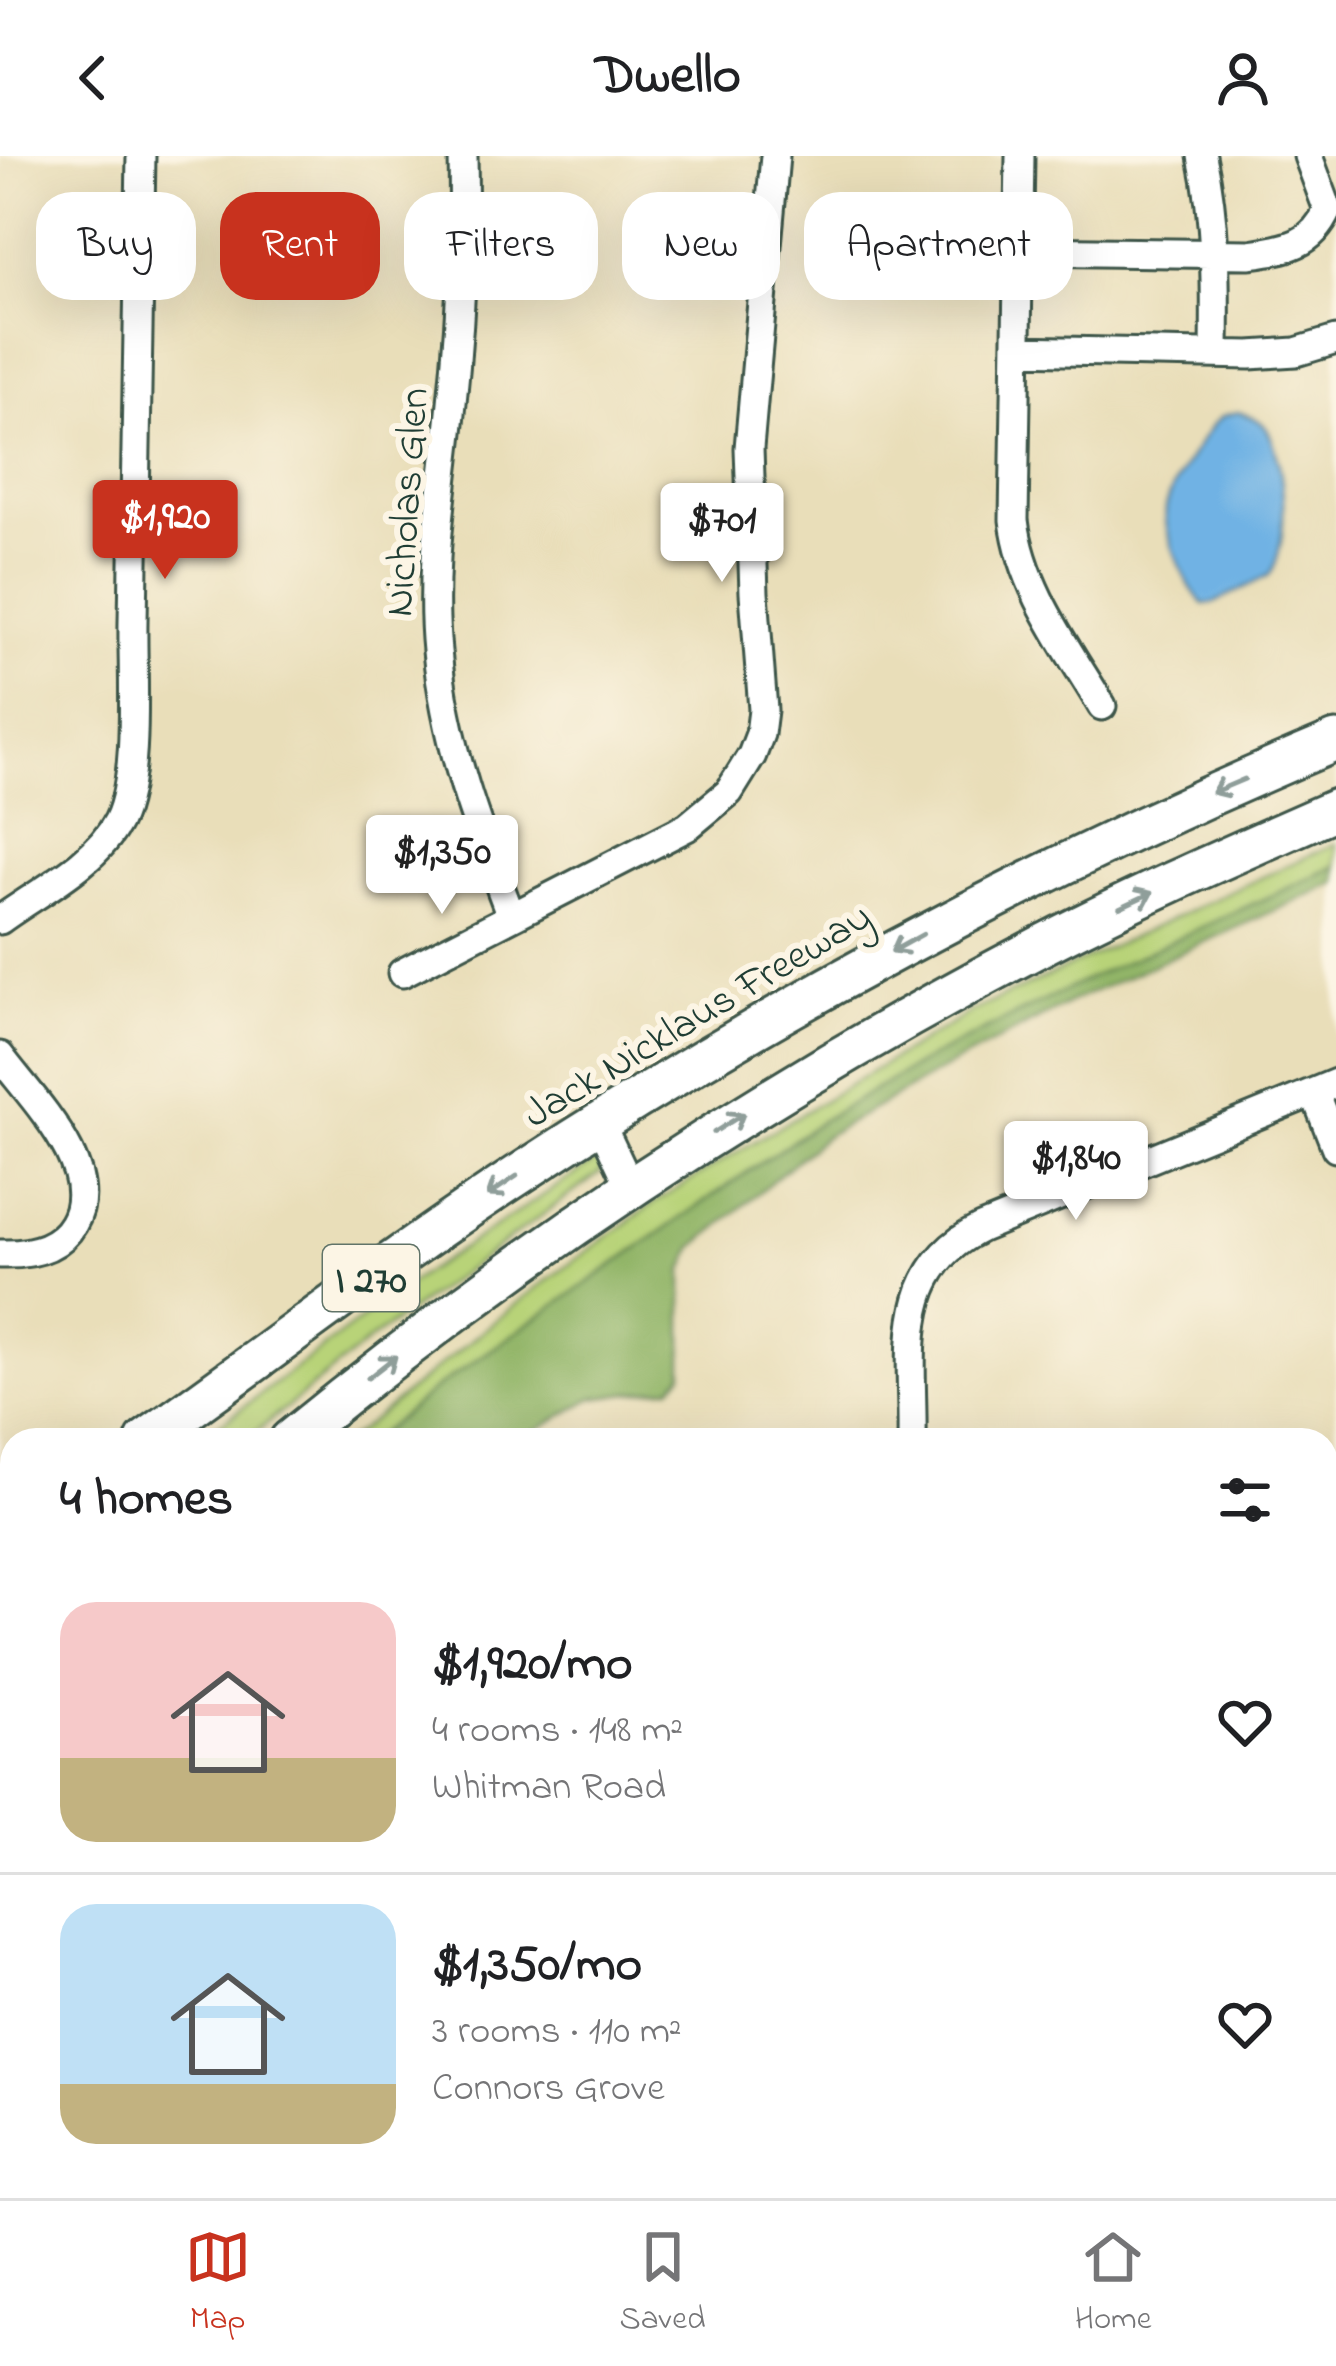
<!DOCTYPE html>
<meta charset="utf-8">
<style>
:root{--surface:#fff;--page:#f6f6f6;--text:#202124;--muted:#757577;--line:#e0e0e0;--accent:#c8321e}
body{margin:0;font-family:"Indie Flower",sans-serif;background:var(--page);color:var(--text);height:100vh;display:flex;flex-direction:column;font-size:45px;white-space:nowrap}
*{box-sizing:border-box;margin:0}
p{font-size:39px;color:var(--muted)}
.icon{flex:none;width:66px;height:66px;fill:none;stroke:currentColor;stroke-width:2;stroke-linecap:round;stroke-linejoin:round}
.map{position:relative;flex:1;overflow:hidden}
.details{position:absolute;left:0px;top:1272px;width:1338px;height:771px;display:flex;flex-direction:column;background:var(--surface);border-radius:36px 36px 0 0;box-shadow:0 12px 48px #0002}
.details>*{flex:none}
.top-card{position:absolute;left:36px;top:36px;width:1266px;height:108px;display:flex;gap:24px}
.price{position:absolute;translate:-50% -102px;padding:0 27px;border-radius:12px;background:#fff;color:#222;font-size:39px;line-height:78px;filter:drop-shadow(0 3px 6px #0008)}
.price::after{content:'';position:absolute;left:50%;top:72px;width:36px;height:27px;margin-left:-18px;background:inherit;clip-path:polygon(0 0,100% 0,50% 100%)}
.price.current{background:var(--accent);color:#fff}
ul{padding:0;list-style:none}
li{display:flex;align-items:center;gap:36px;height:300px;padding:0 60px}
li+li{border-top:3px solid var(--line)}
li span{display:grid;place-items:center;flex:none;width:336px;height:240px;border-radius:36px;color:#555}
li>.icon{margin-inline-start:auto}
span .icon{width:144px;height:144px;fill:#fffc;stroke-width:1}
li b{font-size:51px}
h2{display:flex;justify-content:space-between;align-items:center;height:144px;padding:0 60px;font-size:51px}
.chip{padding:0 42px;border-radius:36px;background:var(--surface);box-shadow:0 12px 48px #0002;font-size:42px;line-height:108px}
.chip.current{background:var(--accent);color:#fff}
header{display:flex;justify-content:space-between;align-items:center;height:156px;padding:0 60px;background:var(--surface);font-size:54px;font-weight:700}
.dock{display:flex;justify-content:space-around;align-items:center;height:168px;border-top:3px solid var(--line);background:var(--surface);font-size:33px;color:var(--muted)}
.dock a{display:grid;justify-items:center;gap:6px}
.dock .current{color:var(--accent)}
.map>svg:first-child{display:block}
.green{fill:#b8d378;stroke:#6c8856;stroke-width:3}
.forest{fill:#92b568;stroke:#58794e;stroke-width:3}
.water{fill:#6fb2e4;stroke:#47788c;stroke-width:3}
.lines{fill:none;stroke-linecap:round;stroke-linejoin:round}
.minor-casing{stroke:#3d5548;stroke-width:33}
.highway-casing{stroke:#3d5548;stroke-width:45}
.minor{stroke:#fff;stroke-width:27}
.highway{stroke:#fff;stroke-width:39}
.oneway{stroke:#8f9e9a}
.labels{text-anchor:middle;stroke-width:12;stroke-linejoin:round;paint-order:stroke}
.shield{fill:#fcf5e5;stroke:#617469;stroke-width:3}
.shield-label{font-size:39px;font-weight:bold;fill:#1f3d34}
.street-label{font-size:42px;fill:#1f3d34;stroke:#fcf5e5}
</style>
<header><svg class="icon" aria-label="back" viewBox="0 0 24 24"><path d="M15 5l-7 7 7 7"/></svg>Dwello<svg class="icon" aria-label="person" viewBox="0 0 24 24"><circle cx="12" cy="8" r="4"/><path d="M4 21q1-7 8-7t8 7"/></svg></header>
<div class="map">
<svg width="1336" height="2042" viewBox="0 0 1336 2042">
<rect width="100%" height="100%" fill="#fcf5e5"/>
<filter id="ink" filterUnits="userSpaceOnUse"><feTurbulence type="fractalNoise" baseFrequency=".00833" numOctaves="2"/><feDisplacementMap in="SourceGraphic" scale="24" xChannelSelector="R" yChannelSelector="G"/><feConvolveMatrix kernelMatrix="1 2 1 2 8 2 1 2 1" color-interpolation-filters="sRGB"/></filter>
<filter id="wash" filterUnits="userSpaceOnUse"><feTurbulence type="fractalNoise" baseFrequency=".004" numOctaves="4" result="noise"/><feDisplacementMap in="SourceGraphic" scale="48" xChannelSelector="R" yChannelSelector="G"/><feGaussianBlur stdDeviation="2.7" result="paint"/><feColorMatrix in="noise" values="0 0 0 0 0 0 0 0 0 0 0 0 0 0 0 0 0 1.4 0 .05"/><feComposite in="paint" operator="in"/></filter>
<g filter="url(#wash)">
<rect width="100%" height="100%" fill="#e9deb9"/>
<path class="green" d="M 1336,687 L 1336,710 L 1090,822 L 931,901 L 821,965 L 436,1232 L 372,1284 L 348,1284 L 526,1140 L 654,1047 L 732,999 L 975,854 Z
M 599,1003 L 603,1008 L 600,1017 L 371,1183 L 246,1284 L 199,1284 L 421,1119 Z"/>
<path class="forest" d="M 1336,710 L 1336,727 L 1075,844 L 936,917 L 824,981 L 694,1091 L 683,1116 L 683,1218 L 671,1231 L 593,1242 L 519,1284 L 372,1284 L 436,1232 L 821,965 L 931,901 L 1090,822 Z
M 1326,1375 L 1336,1387 L 1336,1489 L 1326,1475 Z
M 12,1585 L 12,1668 L 0,1668 L 0,1595 Z
M 1336,1659 L 1336,1767 L 1326,1775 L 1326,1667 Z
M 810,2031 L 1236,2031 L 1236,2042 L 813,2042 Z"/>
<path class="water" d="M 1238,256 C 1251,260 1263,264 1269,277 C 1286,309 1290,389 1269,419 L 1214,447 L 1204,448 C 1187,434 1162,374 1166,352 C 1169,333 1205,274 1220,262 C 1225,258 1232,258 1238,256 Z"/>
</g>
<g filter="url(#ink)">
<g class="lines">
<g class="minor-casing">
<path id="minor" d="M 463,0 C 465,87 460,171 451,257 C 443,337 429,414 437,495 C 446,589 478,673 511,760
M 1020,0 L 1014,364 C 1022,432 1067,491 1102,550
M 1202,0 C 1216,66 1216,129 1215,196
M 1020,95 L 1250,98 C 1286,93 1312,90 1328,54 L 1308,0
M 1017,194 L 1250,199 L 1296,196 L 1336,184
M 0,764 C 38,736 96,708 118,665 C 140,621 132,517 133,466 C 136,310 138,155 141,0
M 402,817 L 687,671 L 729,636 L 752,599 L 760,578 L 763,554 L 754,437 L 749,292 L 775,0
M 0,900 C 31,942 105,1014 73,1068 C 58,1094 28,1099 0,1098
M 1314,936 L 1336,992
M 600,966 L 630,1030
M 912,1284 C 914,1201 893,1115 981,1072 L 1336,927
M 0,1705 L 12,1704
M 0,1799 L 12,1802
M 0,1994 L 12,1993
M 63,2042 L 63,2031
M 398,2042 L 398,2031"/>
</g>
<g class="highway-casing">
<path id="highway" d="M 146,1284 C 268,1198 385,1107 509,1025 C 771,852 1047,706 1336,585
M 290,1284 C 521,1095 768,933 1031,795 C 1130,743 1234,698 1336,653
M 0,1401 L 12,1391
M 0,1532 L 12,1519"/>
</g>
<use href="#minor" class="minor"/>
<use href="#highway" class="highway"/>
</g>
<defs><path id="oneway-shaft" d="M-6 0H5M1.5-3L5.5 0L1.5 3" fill="none" stroke-width="1.6" stroke-linecap="round" stroke-linejoin="round" transform="scale(3)"/></defs>
<g class="oneway">
<use href="#oneway-shaft" transform="translate(1228 630) rotate(157)"/>
<use href="#oneway-shaft" transform="translate(1136 744) rotate(-25)"/>
<use href="#oneway-shaft" transform="translate(907 787) rotate(151)"/>
<use href="#oneway-shaft" transform="translate(729 967) rotate(-32)"/>
<use href="#oneway-shaft" transform="translate(502 1030) rotate(146)"/>
<use href="#oneway-shaft" transform="translate(382 1211) rotate(-38)"/>
</g>
</g>
<g class="labels">
<rect class="shield" x="323" y="1089" width="96" height="66" rx="9"/>
<g class="shield-label">
<text x="371" y="1136">I 270</text>
</g>
<g class="street-label">
<text transform="translate(404 346) rotate(-86)" y="15">Nicholas Glen</text>
<text transform="translate(696 857) rotate(-31)" y="15">Jack Nicklaus Freeway</text>
</g>
</g>
</svg>
<b class="price current" style="left:165px;top:426px">$1,920</b>
<b class="price" style="left:722px;top:429px">$701</b>
<b class="price" style="left:442px;top:761px">$1,350</b>
<b class="price" style="left:1076px;top:1067px">$1,840</b>
<div class="top-card">
<a class="chip">Buy</a>
<a class="chip current">Rent</a>
<a class="chip">Filters</a>
<a class="chip">New</a>
<a class="chip">Apartment</a>
</div>
<section class="details">
<h2>4 homes<svg class="icon" aria-label="filters" viewBox="0 0 24 24"><path d="M4 7h16M4 17h16"/><circle cx="9" cy="7" r="2"/><circle cx="15" cy="17" r="2"/></svg></h2>
<ul>
<li><span style="background:linear-gradient(#f6c9c9 65%,#c2b280 0)"><svg class="icon" aria-label="home" viewBox="0 0 24 24"><path d="M3 11l9-7 9 7M6 9v11h12V9"/></svg></span><div><b>$1,920/mo</b><p>4 rooms · 148 m²</p><p>Whitman Road</p></div><svg class="icon" aria-label="heart" viewBox="0 0 24 24"><path d="M12 20l-8-8c-3-5 5-10 8-4 3-6 11-1 8 4z"/></svg></li>
<li><span style="background:linear-gradient(#bfe0f5 75%,#c2b280 0)"><svg class="icon" aria-label="home" viewBox="0 0 24 24"><path d="M3 11l9-7 9 7M6 9v11h12V9"/></svg></span><div><b>$1,350/mo</b><p>3 rooms · 110 m²</p><p>Connors Grove</p></div><svg class="icon" aria-label="heart" viewBox="0 0 24 24"><path d="M12 20l-8-8c-3-5 5-10 8-4 3-6 11-1 8 4z"/></svg></li>
</ul>
</section>
</div>
<nav class="dock">
<a class="current"><svg class="icon" aria-label="map" viewBox="0 0 24 24"><path d="M3 6l6-2 6 2 6-2v14l-6 2-6-2-6 2zM9 4v14M15 6v14"/></svg>Map</a>
<a><svg class="icon" aria-label="saved" viewBox="0 0 24 24"><path d="M7 4h10v16l-5-4-5 4z"/></svg>Saved</a>
<a><svg class="icon" aria-label="home" viewBox="0 0 24 24"><path d="M3 11l9-7 9 7M6 9v11h12V9"/></svg>Home</a>
</nav>
